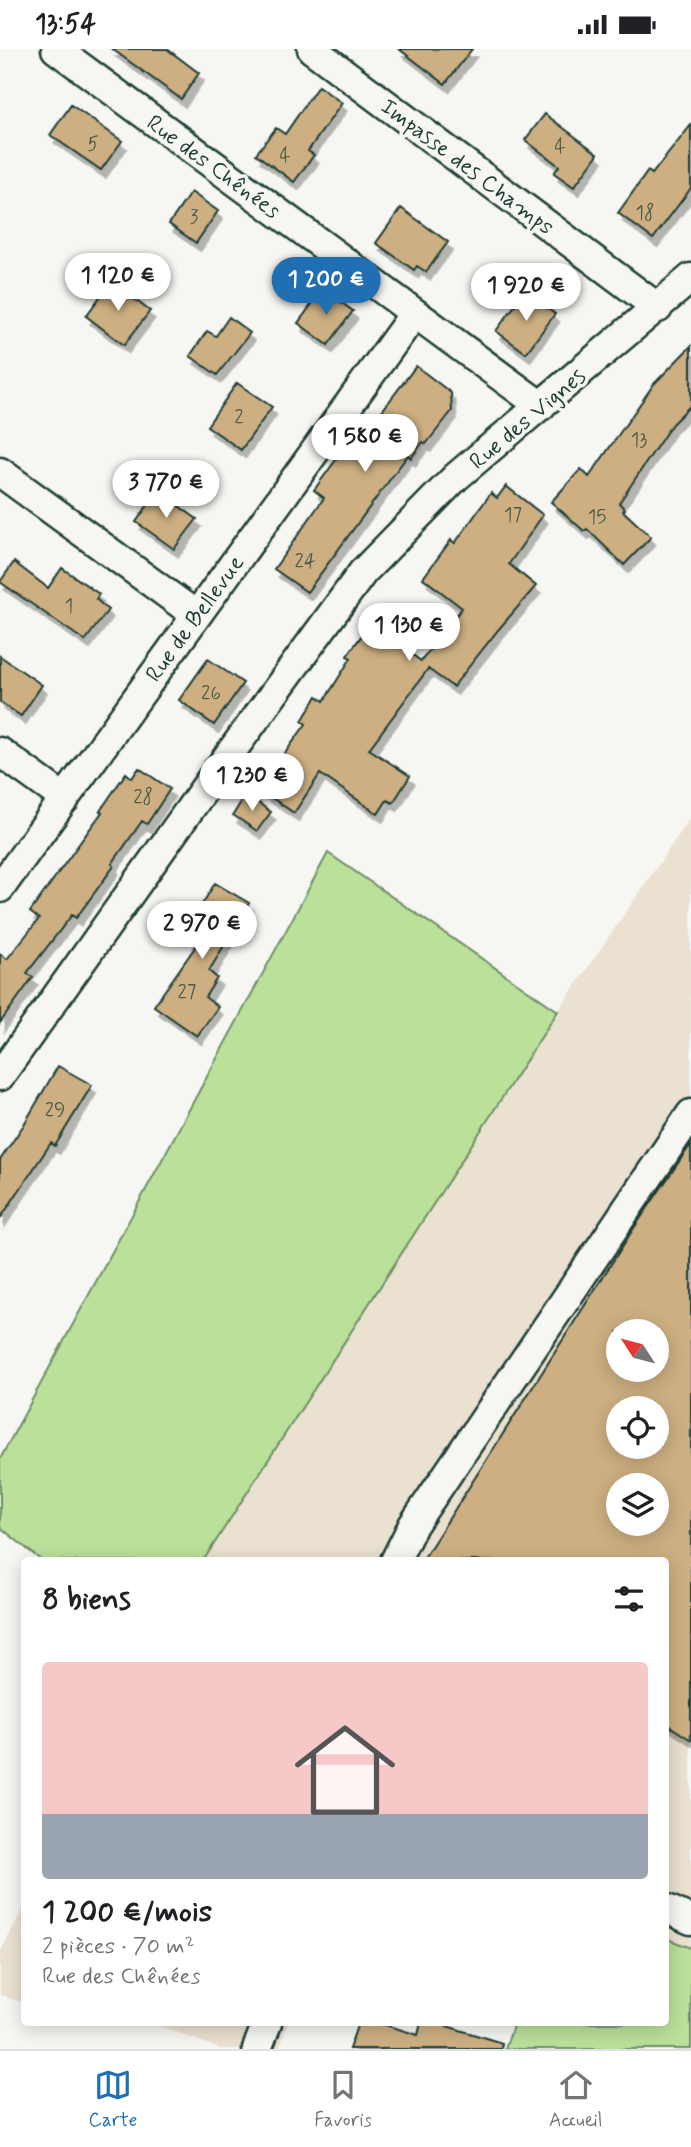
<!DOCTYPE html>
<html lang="fr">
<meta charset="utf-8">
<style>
:root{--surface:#fff;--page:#f6f6f6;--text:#202124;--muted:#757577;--line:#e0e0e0;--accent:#1f6fb2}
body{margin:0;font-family:Mynerve,sans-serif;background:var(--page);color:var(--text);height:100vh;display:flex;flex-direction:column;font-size:26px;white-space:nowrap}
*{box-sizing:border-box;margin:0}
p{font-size:23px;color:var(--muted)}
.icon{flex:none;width:38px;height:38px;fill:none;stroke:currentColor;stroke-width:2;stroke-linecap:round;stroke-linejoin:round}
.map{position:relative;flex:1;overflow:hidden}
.side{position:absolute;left:21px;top:1508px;width:648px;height:469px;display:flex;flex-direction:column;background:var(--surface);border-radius:7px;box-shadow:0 4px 18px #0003}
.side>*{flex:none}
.needle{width:46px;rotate:306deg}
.tools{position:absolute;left:606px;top:1270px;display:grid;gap:14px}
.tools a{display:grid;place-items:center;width:63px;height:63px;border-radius:50%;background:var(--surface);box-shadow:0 4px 18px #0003;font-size:35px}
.price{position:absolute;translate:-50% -60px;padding:0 16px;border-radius:24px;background:#fff;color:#222;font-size:23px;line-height:46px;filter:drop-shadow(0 2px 4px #0008)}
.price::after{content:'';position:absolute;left:50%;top:42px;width:21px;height:16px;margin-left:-10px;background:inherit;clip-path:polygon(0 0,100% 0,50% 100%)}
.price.on{background:var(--accent);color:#fff}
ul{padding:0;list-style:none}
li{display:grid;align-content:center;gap:14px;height:371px;padding:0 21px}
li span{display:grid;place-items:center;height:217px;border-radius:7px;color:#555}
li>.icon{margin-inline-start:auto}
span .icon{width:126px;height:126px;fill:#fffc;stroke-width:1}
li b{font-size:30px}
h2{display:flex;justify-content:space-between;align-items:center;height:84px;padding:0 21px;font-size:30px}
.status{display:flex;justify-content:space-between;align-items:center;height:49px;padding:0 35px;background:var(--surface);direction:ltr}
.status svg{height:19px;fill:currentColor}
.dock{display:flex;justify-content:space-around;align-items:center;height:98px;border-top:2px solid var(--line);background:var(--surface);font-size:19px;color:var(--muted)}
.dock a{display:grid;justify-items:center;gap:4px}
.dock .on{color:var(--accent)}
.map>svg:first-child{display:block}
.built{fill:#eae1d0;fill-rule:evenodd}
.green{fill:#bbe09a;stroke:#6d8e67;stroke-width:2}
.building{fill:#cdaf82;stroke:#1f3d34;stroke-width:2;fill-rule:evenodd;filter:url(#shadow)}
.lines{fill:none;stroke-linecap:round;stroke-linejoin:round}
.minor-casing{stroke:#1f3d34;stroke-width:33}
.minor{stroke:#f6f6f2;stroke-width:28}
.labels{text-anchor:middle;stroke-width:7;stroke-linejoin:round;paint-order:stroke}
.number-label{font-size:19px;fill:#4a5a48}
.street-label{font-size:23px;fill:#1f3d34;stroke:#f6f6f2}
</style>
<div class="status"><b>13:54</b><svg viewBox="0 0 49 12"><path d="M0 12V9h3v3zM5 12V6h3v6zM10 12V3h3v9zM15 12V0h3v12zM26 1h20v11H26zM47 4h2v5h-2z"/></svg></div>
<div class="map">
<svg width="691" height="2000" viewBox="0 0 691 2000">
<defs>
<filter id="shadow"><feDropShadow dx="4.5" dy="8" stdDeviation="0" flood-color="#0004"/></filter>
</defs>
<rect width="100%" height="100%" fill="#f6f6f2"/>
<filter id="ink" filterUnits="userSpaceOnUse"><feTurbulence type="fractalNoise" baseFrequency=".0143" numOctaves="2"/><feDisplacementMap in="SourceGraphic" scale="14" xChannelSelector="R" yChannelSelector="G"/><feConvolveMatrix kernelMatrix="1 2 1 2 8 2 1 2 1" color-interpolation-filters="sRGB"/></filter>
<g filter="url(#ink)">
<path class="built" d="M 691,768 L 691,1899 L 665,1889 L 665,1512 L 203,1512 L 558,962 ZM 618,1283 L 656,1283 L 656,1321 L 618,1321 ZM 618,1360 L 656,1360 L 656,1398 L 618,1398 ZM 618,1437 L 656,1437 L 656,1475 L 618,1475 Z
M 24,1858 L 24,1954 L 0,1946 L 0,1904 Z
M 152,1974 L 288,1974 L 279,2000 L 221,2000 Z"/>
<path class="green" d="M 328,804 L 558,962 L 203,1512 L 42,1512 L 0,1478 L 0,1410 Z
M 665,1889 L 691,1899 L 691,2000 L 505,2000 L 514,1974 L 665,1974 Z"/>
<path class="building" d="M 112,0 L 167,0 L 199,24 L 181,50 Z
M 399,0 L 472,0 L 445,35 Z
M 318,37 L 342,54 L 308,102 L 314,106 L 294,133 L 256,105 L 276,79 L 285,85 Z
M 71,56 L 122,92 L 101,121 L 50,86 Z
M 545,65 L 598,105 L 574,138 L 554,124 L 559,117 L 525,91 Z
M 691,76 L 691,139 L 653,190 L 618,164 L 648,122 L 652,125 Z
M 191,143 L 218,162 L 196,194 L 169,175 Z
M 401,159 L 448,193 L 426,223 L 417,217 L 414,221 L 376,194 Z
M 111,233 L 150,262 L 124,296 L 86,267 Z
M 323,240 L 353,262 L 328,296 L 298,274 Z
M 525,243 L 555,265 L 526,304 L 496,282 Z
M 229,268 L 250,284 L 217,326 L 190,307 L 207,282 L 216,287 Z
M 691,297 L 691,356 L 672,375 L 619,454 L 625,460 L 623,462 L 651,488 L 624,516 L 587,480 L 584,482 L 551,453 L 581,420 L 589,428 L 654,335 Z
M 416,317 L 451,344 L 452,362 L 426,395 L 423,393 L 411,409 L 408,406 L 307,543 L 274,520 L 324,449 L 314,441 L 357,382 L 363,387 Z
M 237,334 L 272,358 L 241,401 L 207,377 Z
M 506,437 L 543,466 L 509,515 L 536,537 L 498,581 L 453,638 L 428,620 L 369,700 L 410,727 L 393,754 L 387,751 L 378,765 L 320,725 L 294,764 L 259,740 L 306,675 L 302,672 L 317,647 L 324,652 L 351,609 L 347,607 L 370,575 L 421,612 L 462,559 L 423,529 L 451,491 L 455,494 L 491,444 L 497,449 Z
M 158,442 L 197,470 L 174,500 L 136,473 Z
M 14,513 L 48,539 L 62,519 L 99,545 L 96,550 L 108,561 L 85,592 L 0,533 Z
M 0,607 L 42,636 L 21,667 L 0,653 Z
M 208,610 L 243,634 L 214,676 L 179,651 Z
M 139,719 L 170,740 L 147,775 L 142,772 L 112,815 L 114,817 L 76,869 L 72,866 L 27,924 L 33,928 L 0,974 L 0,905 L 7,910 L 39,870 L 30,863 L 102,763 L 100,762 L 126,724 L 132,729 Z
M 246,745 L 271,763 L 257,782 L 233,766 Z
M 215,834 L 249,854 L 209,922 L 217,929 L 205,948 L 218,958 L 197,987 L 154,957 L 200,891 L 186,882 Z
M 58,1017 L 92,1036 L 55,1097 L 51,1094 L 0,1170 L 0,1111 L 23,1077 Z
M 691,1095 L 691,1691 L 665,1674 L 665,1512 L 422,1512 L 634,1179 ZM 618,1283 L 656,1283 L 656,1321 L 618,1321 ZM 618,1360 L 656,1360 L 656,1398 L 618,1398 ZM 618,1437 L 656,1437 L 656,1475 L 618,1475 Z
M 358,1974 L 379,1974 L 418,1986 L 421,1974 L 437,1974 L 502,1994 L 501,2000 L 349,2000 Z"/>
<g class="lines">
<g class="minor-casing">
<path id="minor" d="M 56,0 L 541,357
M 312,0 L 658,259
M 0,423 L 196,566
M 0,703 L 65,750
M 0,839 L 414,265
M 0,1027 L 212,729 L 363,523 L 456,428 L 691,229
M 395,1512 L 413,1476 L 691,1065
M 665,1859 L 691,1871
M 257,2000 L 267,1974"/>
</g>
<use href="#minor" class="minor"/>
</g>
</g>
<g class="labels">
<g class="number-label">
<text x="93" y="101">5</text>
<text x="560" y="104">4</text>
<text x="285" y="113">4</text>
<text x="645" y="170">18</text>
<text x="194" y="174">3</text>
<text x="239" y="374">2</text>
<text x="639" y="397">13</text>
<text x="513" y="472">17</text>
<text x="597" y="474">15</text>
<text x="305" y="518">24</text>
<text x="69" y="563">1</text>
<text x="211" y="650">26</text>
<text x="143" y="754">28</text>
<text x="187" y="949">27</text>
<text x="55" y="1067">29</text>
</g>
<g class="street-label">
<text transform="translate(214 117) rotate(36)" y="8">Rue des Chênées</text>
<text transform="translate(468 117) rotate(37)" y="8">Impasse des Champs</text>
<text transform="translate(527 369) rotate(-40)" y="8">Rue des Vignes</text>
<text transform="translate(194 569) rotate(-54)" y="8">Rue de Bellevue</text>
</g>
</g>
</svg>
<div class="tools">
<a><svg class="needle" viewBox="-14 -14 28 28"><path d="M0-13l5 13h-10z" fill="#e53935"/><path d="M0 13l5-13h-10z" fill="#757577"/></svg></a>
<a><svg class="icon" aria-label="locate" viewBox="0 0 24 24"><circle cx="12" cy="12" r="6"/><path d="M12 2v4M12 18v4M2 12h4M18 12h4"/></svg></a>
<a><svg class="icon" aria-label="layers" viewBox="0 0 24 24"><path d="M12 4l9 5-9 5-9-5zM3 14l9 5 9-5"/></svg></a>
</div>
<b class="price" style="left:118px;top:264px">1 120 €</b>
<b class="price on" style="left:326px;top:268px">1 200 €</b>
<b class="price" style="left:526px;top:274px">1 920 €</b>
<b class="price" style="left:365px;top:425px">1 580 €</b>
<b class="price" style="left:166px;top:471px">3 770 €</b>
<b class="price" style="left:409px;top:614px">1 130 €</b>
<b class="price" style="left:252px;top:764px">1 230 €</b>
<b class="price" style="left:202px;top:912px">2 970 €</b>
<section class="side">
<h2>8 biens<svg class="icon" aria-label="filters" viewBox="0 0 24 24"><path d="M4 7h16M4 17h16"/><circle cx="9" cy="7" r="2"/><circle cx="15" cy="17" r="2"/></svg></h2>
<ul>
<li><span style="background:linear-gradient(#f6c9c9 70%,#9aa5b1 0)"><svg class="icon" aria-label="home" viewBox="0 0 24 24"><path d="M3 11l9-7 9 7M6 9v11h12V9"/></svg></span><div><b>1 200 €/mois</b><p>2 pièces · 70 m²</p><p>Rue des Chênées</p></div></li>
</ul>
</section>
</div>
<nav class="dock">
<a class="on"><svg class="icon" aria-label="map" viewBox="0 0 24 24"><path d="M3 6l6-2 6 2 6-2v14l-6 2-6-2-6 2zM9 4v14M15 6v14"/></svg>Carte</a>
<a><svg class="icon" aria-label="saved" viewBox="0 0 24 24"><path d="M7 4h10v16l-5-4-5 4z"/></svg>Favoris</a>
<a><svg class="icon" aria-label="home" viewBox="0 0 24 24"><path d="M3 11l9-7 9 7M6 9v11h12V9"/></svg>Accueil</a>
</nav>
